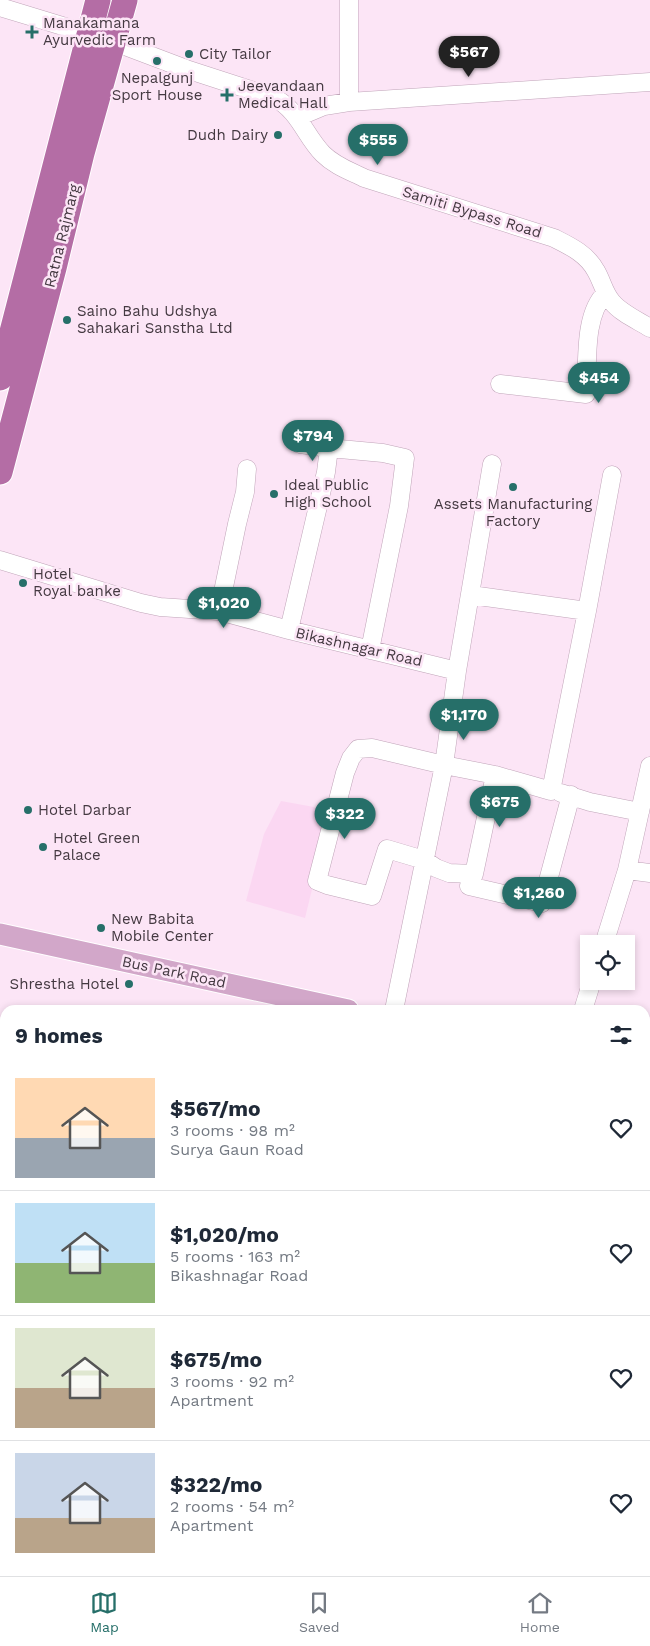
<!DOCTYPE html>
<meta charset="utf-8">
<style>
:root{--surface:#fff;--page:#f6f6f7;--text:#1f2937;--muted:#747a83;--line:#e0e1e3;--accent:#266f69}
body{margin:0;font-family:"Work Sans",sans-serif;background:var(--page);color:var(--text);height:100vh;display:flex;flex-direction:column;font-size:19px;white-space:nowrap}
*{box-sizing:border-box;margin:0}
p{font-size:16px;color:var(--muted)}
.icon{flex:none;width:28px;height:28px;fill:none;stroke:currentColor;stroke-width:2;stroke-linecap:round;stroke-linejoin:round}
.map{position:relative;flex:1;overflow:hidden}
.details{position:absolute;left:0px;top:1005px;width:650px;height:571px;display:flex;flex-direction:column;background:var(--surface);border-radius:15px 15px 0 0;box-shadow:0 2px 8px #0003}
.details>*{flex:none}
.fabs{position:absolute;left:580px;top:935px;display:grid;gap:10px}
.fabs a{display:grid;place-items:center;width:55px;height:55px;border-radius:0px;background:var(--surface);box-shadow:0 2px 8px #0003;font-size:25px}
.price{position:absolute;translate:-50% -42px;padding:0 11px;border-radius:18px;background:var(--accent);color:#fff;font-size:16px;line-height:32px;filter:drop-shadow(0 1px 2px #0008)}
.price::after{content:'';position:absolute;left:50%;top:30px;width:15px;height:11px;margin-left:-8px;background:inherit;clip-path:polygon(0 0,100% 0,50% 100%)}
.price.selected{background:#222;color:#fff}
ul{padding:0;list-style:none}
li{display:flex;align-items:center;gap:15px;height:125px;padding:0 15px}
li+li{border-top:1px solid var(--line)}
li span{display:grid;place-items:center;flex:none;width:140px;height:100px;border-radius:0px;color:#555}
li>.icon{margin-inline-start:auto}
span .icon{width:60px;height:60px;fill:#fffc;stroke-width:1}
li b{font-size:21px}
h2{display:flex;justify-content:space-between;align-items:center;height:60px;padding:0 15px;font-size:21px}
.tabs{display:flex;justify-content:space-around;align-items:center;height:70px;border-top:1px solid var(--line);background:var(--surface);font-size:14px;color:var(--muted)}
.tabs a{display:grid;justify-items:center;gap:2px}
.tabs .selected{color:var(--accent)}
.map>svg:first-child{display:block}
.built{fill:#fbd7f2}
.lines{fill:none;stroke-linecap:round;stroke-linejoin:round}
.minor-casing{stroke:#c0a5b9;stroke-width:19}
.major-casing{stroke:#fff;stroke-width:23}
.highway-casing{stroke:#fff;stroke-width:27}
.minor{stroke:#fff;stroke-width:18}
.major{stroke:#d2a7c9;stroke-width:21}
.highway{stroke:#b46da5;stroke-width:25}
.poi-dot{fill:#266f69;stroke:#fce5f6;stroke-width:2}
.labels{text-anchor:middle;stroke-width:5;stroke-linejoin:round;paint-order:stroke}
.poi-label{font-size:15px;fill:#443941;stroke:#fce5f6;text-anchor:start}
.street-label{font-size:15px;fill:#443941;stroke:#fce5f6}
</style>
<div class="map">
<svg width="650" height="1576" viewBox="0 0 650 1576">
<rect width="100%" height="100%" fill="#fce5f6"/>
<path class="built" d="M 281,801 L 314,807 L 329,820 L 305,918 L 246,901 L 264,834 Z"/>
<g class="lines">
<g class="minor-casing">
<path id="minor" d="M 0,7 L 112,41 L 186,69 L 275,98 C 300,112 305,136 323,154 C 335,166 350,171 364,178 L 554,238 C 570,246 587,254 596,271 C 602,281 604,293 612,302 C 621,313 637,320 650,328
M 349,102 L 349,0
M 298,117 L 324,106 L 349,102 L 650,82
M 500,384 L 586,394 C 588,364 583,314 606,293
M 300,444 L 329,448
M 0,560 L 141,603 L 160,607 L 219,611 L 289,630 L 457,671
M 471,595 L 587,611 L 551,791 L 495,775 L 444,765 L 372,748 L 358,749 L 351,758 L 345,773 L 317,881 L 327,885 L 372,896 L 387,849 L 424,860 L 436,868 L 449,873 L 474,874 L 469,886 L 542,903 L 571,795
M 219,611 L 237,524 L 245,492 L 247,469
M 587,611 L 612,475
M 289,630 L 326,472 L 329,448 L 383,453 L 405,458 L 399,506 L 370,650
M 561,793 L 590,802 L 640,812
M 627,870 L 650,873
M 474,874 L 495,775
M 604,944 L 627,870 L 650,766
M 394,1010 L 444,765 L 457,671 L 492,464
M 583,1010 L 592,981
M 645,1036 L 650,1033
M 0,1131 L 3,1099 L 5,1096
M 0,1289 L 5,1290
M 645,1324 L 650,1324
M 331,1571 L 332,1576
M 407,1571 L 408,1576
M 526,1571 L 526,1576
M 58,1576 L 58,1571
M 602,1576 L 602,1571"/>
</g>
<g class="major-casing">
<path id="major" d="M 0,934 L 348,1010
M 645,1112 L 650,1115
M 156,1576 L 157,1571
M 176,1576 L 177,1571"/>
</g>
<g class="highway-casing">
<path id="highway" d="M 0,378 L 98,0
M 0,472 L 54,268 L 82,153 L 125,0"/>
</g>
<use href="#minor" class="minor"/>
<use href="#major" class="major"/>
<use href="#highway" class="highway"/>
</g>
<g class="poi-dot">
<path d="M29.5 24.5h5v5h5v5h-5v5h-5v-5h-5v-5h5z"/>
<circle cx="189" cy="54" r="5"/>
<circle cx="157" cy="61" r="5"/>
<path d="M224.5 87.5h5v5h5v5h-5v5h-5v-5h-5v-5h5z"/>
<circle cx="278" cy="135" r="5"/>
<circle cx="67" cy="320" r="5"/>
<circle cx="513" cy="487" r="5"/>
<circle cx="274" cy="494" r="5"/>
<circle cx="23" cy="583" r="5"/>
<circle cx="28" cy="810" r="5"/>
<circle cx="43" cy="847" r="5"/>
<circle cx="101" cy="928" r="5"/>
<circle cx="129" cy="984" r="5"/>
</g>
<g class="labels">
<g class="poi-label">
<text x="43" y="28">Manakamana<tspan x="43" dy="17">Ayurvedic Farm</tspan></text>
<text x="199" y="59">City Tailor</text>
<text x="157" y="83" text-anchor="middle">Nepalgunj<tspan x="157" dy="17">Sport House</tspan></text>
<text x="238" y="91">Jeevandaan<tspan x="238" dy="17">Medical Hall</tspan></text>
<text x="268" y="140" text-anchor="end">Dudh Dairy</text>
<text x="77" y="316">Saino Bahu Udshya<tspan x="77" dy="17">Sahakari Sanstha Ltd</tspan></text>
<text x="284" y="490">Ideal Public<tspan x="284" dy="17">High School</tspan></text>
<text x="513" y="509" text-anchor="middle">Assets Manufacturing<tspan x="513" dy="17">Factory</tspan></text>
<text x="33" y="579">Hotel<tspan x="33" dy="17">Royal banke</tspan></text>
<text x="38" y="815">Hotel Darbar</text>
<text x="53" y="843">Hotel Green<tspan x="53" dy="17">Palace</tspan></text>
<text x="111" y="924">New Babita<tspan x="111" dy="17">Mobile Center</tspan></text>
<text x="119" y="989" text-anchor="end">Shrestha Hotel</text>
</g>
<g class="street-label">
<text transform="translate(472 212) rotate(17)" y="5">Samiti Bypass Road</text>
<text transform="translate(62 236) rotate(-76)" y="5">Ratna Rajmarg</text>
<text transform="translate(359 647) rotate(13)" y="5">Bikashnagar Road</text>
<text transform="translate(174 972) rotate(12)" y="5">Bus Park Road</text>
</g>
</g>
</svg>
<div class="fabs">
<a><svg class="icon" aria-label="locate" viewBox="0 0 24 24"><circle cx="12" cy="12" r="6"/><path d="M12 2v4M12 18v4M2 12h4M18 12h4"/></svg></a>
</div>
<b class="price selected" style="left:469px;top:78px">$567</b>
<b class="price" style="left:378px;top:166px">$555</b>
<b class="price" style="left:599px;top:404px">$454</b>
<b class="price" style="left:313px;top:462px">$794</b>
<b class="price" style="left:224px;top:629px">$1,020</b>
<b class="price" style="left:464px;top:741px">$1,170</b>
<b class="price" style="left:500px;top:828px">$675</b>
<b class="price" style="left:345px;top:840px">$322</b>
<b class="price" style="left:539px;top:919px">$1,260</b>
<section class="details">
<h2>9 homes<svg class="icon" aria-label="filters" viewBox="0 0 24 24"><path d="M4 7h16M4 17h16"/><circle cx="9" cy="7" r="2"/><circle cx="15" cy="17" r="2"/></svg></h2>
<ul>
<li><span style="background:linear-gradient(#ffd9b3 60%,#9aa5b1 0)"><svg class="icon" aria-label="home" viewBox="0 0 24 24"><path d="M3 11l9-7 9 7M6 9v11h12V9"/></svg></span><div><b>$567/mo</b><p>3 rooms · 98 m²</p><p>Surya Gaun Road</p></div><svg class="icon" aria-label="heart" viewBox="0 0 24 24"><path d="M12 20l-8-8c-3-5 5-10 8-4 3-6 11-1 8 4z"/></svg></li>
<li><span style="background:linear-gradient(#bfe0f5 60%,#8fb573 0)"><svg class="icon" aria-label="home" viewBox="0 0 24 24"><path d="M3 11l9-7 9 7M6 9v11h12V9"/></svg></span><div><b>$1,020/mo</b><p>5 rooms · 163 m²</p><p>Bikashnagar Road</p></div><svg class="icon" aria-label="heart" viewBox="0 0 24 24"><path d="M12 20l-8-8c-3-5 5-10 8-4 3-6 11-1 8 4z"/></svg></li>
<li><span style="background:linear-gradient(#dfe7d0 60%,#b9a48a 0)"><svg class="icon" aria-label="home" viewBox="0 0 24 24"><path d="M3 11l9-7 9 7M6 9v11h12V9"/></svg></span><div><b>$675/mo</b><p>3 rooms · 92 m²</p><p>Apartment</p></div><svg class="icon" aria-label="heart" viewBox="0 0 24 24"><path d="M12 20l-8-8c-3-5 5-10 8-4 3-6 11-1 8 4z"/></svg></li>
<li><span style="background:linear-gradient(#c9d6e8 65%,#b9a48a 0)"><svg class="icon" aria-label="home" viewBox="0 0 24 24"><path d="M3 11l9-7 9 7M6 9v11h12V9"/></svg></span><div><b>$322/mo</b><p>2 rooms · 54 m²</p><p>Apartment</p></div><svg class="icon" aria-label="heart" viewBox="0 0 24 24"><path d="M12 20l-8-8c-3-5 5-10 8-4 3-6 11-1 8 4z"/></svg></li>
</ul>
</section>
</div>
<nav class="tabs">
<a class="selected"><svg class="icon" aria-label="map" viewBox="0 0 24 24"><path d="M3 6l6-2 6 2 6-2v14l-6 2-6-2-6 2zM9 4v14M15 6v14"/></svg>Map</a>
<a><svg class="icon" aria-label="saved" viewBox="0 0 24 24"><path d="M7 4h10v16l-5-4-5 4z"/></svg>Saved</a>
<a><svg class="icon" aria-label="home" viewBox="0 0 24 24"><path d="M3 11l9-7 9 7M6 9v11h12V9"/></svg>Home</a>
</nav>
